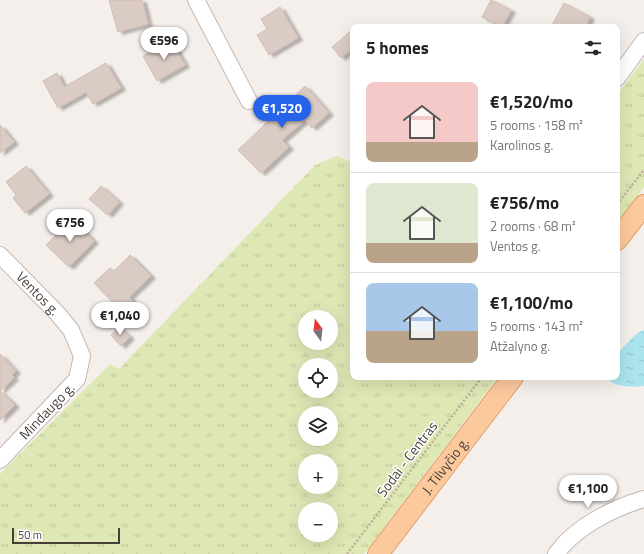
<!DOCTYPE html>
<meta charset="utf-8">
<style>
:root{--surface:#fff;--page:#f6f6f6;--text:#222;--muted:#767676;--line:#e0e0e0;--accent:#2563eb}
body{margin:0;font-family:"Titillium Web",sans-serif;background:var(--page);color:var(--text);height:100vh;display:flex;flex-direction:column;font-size:15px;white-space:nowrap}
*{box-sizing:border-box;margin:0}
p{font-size:13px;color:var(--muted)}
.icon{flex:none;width:22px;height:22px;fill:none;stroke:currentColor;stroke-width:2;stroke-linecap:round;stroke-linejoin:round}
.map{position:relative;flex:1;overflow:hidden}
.drawer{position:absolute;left:350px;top:24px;width:270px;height:356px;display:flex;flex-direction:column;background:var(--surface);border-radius:8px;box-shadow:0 4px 16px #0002}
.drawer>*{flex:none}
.needle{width:26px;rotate:345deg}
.controls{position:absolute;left:298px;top:310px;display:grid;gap:8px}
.controls a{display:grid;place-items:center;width:40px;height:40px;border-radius:50%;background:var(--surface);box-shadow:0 4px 16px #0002;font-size:20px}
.scale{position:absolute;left:12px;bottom:10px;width:108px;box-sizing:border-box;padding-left:4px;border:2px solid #493f39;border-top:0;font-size:11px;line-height:14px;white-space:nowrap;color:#493f39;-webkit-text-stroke:3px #fff;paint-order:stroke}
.price{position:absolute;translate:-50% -34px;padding:0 9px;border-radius:14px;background:#fff;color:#222;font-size:13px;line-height:26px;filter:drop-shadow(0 1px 2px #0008)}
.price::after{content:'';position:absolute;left:50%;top:24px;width:12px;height:9px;margin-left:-6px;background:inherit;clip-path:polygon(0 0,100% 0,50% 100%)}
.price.selected{background:var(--accent);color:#fff}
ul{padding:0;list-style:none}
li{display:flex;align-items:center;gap:12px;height:100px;padding:0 16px}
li+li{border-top:1px solid var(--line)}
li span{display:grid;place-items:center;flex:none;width:112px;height:80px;border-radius:8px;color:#555}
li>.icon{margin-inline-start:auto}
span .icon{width:48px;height:48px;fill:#fffc;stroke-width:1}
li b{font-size:17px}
h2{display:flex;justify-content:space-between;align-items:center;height:48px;padding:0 16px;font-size:17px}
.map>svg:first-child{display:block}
.grass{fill:url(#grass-tufts);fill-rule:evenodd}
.water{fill:url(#water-ripples)}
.building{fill:#dacbc4;stroke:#d1beb4;filter:url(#shadow)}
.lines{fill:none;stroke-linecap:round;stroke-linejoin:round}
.minor-casing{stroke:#c4b8b1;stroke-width:18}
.major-casing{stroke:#e1a16d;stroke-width:22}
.path{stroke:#c2ad9f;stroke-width:2.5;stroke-dasharray:2 2;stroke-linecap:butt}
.minor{stroke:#fff;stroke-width:16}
.major{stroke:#fcc99d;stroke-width:20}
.labels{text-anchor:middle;stroke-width:3;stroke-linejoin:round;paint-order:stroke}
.street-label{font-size:14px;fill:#493f39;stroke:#fff}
</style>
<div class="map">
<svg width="644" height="554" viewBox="0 0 644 554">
<defs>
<pattern id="grass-tufts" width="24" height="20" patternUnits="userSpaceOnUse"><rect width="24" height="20" fill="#dee8b5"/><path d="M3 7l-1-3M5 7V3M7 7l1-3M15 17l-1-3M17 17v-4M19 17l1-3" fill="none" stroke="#c0c89c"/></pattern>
<pattern id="water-ripples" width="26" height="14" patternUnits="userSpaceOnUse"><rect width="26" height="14" fill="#aae4ef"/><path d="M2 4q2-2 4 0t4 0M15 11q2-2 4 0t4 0" fill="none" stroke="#94c5ce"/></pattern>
<filter id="shadow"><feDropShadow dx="4.5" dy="2.5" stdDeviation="1" flood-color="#0004"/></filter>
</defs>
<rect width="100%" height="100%" fill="#f5efeb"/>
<path class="grass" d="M 644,59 L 644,187 L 617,222 L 617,95 Z
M 337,156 L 353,163 L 353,377 L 498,377 L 364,554 L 0,554 L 0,474 L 110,364 L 119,369 L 315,165 ZM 305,317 L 331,317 L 331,343 L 305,343 ZM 305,365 L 331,365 L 331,391 L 305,391 ZM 305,413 L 331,413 L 331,439 L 305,439 ZM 305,461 L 331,461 L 331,487 L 305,487 ZM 305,509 L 331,509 L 331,535 L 305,535 Z"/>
<path class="water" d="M 644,330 L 644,386 C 632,387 614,388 606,377 L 617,377 L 617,353 C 626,346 634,333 644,330 Z"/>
<path class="building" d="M 109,0 L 142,0 L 148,24 L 118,32 Z
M 491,0 L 511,10 L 502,27 L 482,17 Z
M 564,3 L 590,17 L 585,27 L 551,27 Z
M 280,7 L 298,38 L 269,55 L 257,35 L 267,29 L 261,19 Z
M 353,29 L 353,48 L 341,58 L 332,47 Z
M 171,41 L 185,65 L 157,81 L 143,56 Z
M 106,63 L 121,88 L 93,104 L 86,92 L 58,108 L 43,81 L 57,73 L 64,87 Z
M 305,86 L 329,113 L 312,128 L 305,120 L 282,140 L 289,147 L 261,173 L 238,150 Z
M 0,125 L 14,142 L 0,153 Z
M 26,166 L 49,194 L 25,213 L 13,198 L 16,195 L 6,182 Z
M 101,186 L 119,202 L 108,215 L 89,199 Z
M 72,219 L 94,241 L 69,267 L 46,245 Z
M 130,255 L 151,276 L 129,297 L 134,302 L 123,313 L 94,283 L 110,268 L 114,271 Z
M 119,327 L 130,337 L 121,346 L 111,335 Z
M 0,354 L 16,371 L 12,375 L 14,378 L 0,391 L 15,405 L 0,420 Z"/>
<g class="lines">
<g class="minor-casing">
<g id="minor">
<path d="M 196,0 L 249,101"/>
<path d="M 617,78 L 644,41"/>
<path id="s1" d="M 0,255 L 57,313 L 71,330 L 82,356 L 77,379 L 0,460"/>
<path d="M 556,554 C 575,527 613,508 644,499"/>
</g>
</g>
<g class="major-casing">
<g id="major">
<path d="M 617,240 L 644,205"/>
<path id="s2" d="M 378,554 L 513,377"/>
</g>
</g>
<path class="path" d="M 617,204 L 644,170
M 347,554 L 482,377"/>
<use href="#minor" class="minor"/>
<use href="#major" class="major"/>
</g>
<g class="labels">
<g class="street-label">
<text dy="5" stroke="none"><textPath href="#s1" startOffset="54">Ventos g.</textPath></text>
<text transform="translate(47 411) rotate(-46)" y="5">Mindaugo g.</text>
<text transform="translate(407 459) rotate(-53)" y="5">Sodai - Centras</text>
<text dy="5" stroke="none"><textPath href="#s2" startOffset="111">J. Tilvyčio g.</textPath></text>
</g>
</g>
</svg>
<div class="controls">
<a><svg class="needle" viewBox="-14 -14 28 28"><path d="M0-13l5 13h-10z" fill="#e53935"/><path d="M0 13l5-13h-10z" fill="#767676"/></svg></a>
<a><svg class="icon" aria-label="locate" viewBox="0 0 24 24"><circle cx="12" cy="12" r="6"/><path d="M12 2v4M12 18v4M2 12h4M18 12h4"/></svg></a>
<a><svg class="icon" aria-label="layers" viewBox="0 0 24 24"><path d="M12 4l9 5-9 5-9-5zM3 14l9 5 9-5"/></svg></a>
<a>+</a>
<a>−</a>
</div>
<div class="scale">50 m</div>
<b class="price" style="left:164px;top:61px">€596</b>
<b class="price selected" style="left:282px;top:129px">€1,520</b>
<b class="price" style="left:70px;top:243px">€756</b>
<b class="price" style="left:120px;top:336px">€1,040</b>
<b class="price" style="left:588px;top:509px">€1,100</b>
<section class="drawer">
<h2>5 homes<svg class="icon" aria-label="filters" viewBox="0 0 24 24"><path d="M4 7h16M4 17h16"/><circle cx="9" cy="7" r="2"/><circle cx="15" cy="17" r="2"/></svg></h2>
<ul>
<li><span style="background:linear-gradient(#f6c9c9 75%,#b9a48a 0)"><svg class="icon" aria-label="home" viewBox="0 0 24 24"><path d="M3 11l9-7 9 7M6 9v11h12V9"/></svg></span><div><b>€1,520/mo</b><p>5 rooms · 158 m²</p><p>Karolinos g.</p></div></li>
<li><span style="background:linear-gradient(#dfe7d0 75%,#b9a48a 0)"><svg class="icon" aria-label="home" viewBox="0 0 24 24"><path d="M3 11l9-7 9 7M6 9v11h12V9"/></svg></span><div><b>€756/mo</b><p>2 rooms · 68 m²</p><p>Ventos g.</p></div></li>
<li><span style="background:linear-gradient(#a9c7e8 60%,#b9a48a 0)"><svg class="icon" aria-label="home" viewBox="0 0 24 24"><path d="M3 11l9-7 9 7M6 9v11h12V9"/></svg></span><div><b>€1,100/mo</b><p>5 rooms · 143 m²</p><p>Atžalyno g.</p></div></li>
</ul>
</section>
</div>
